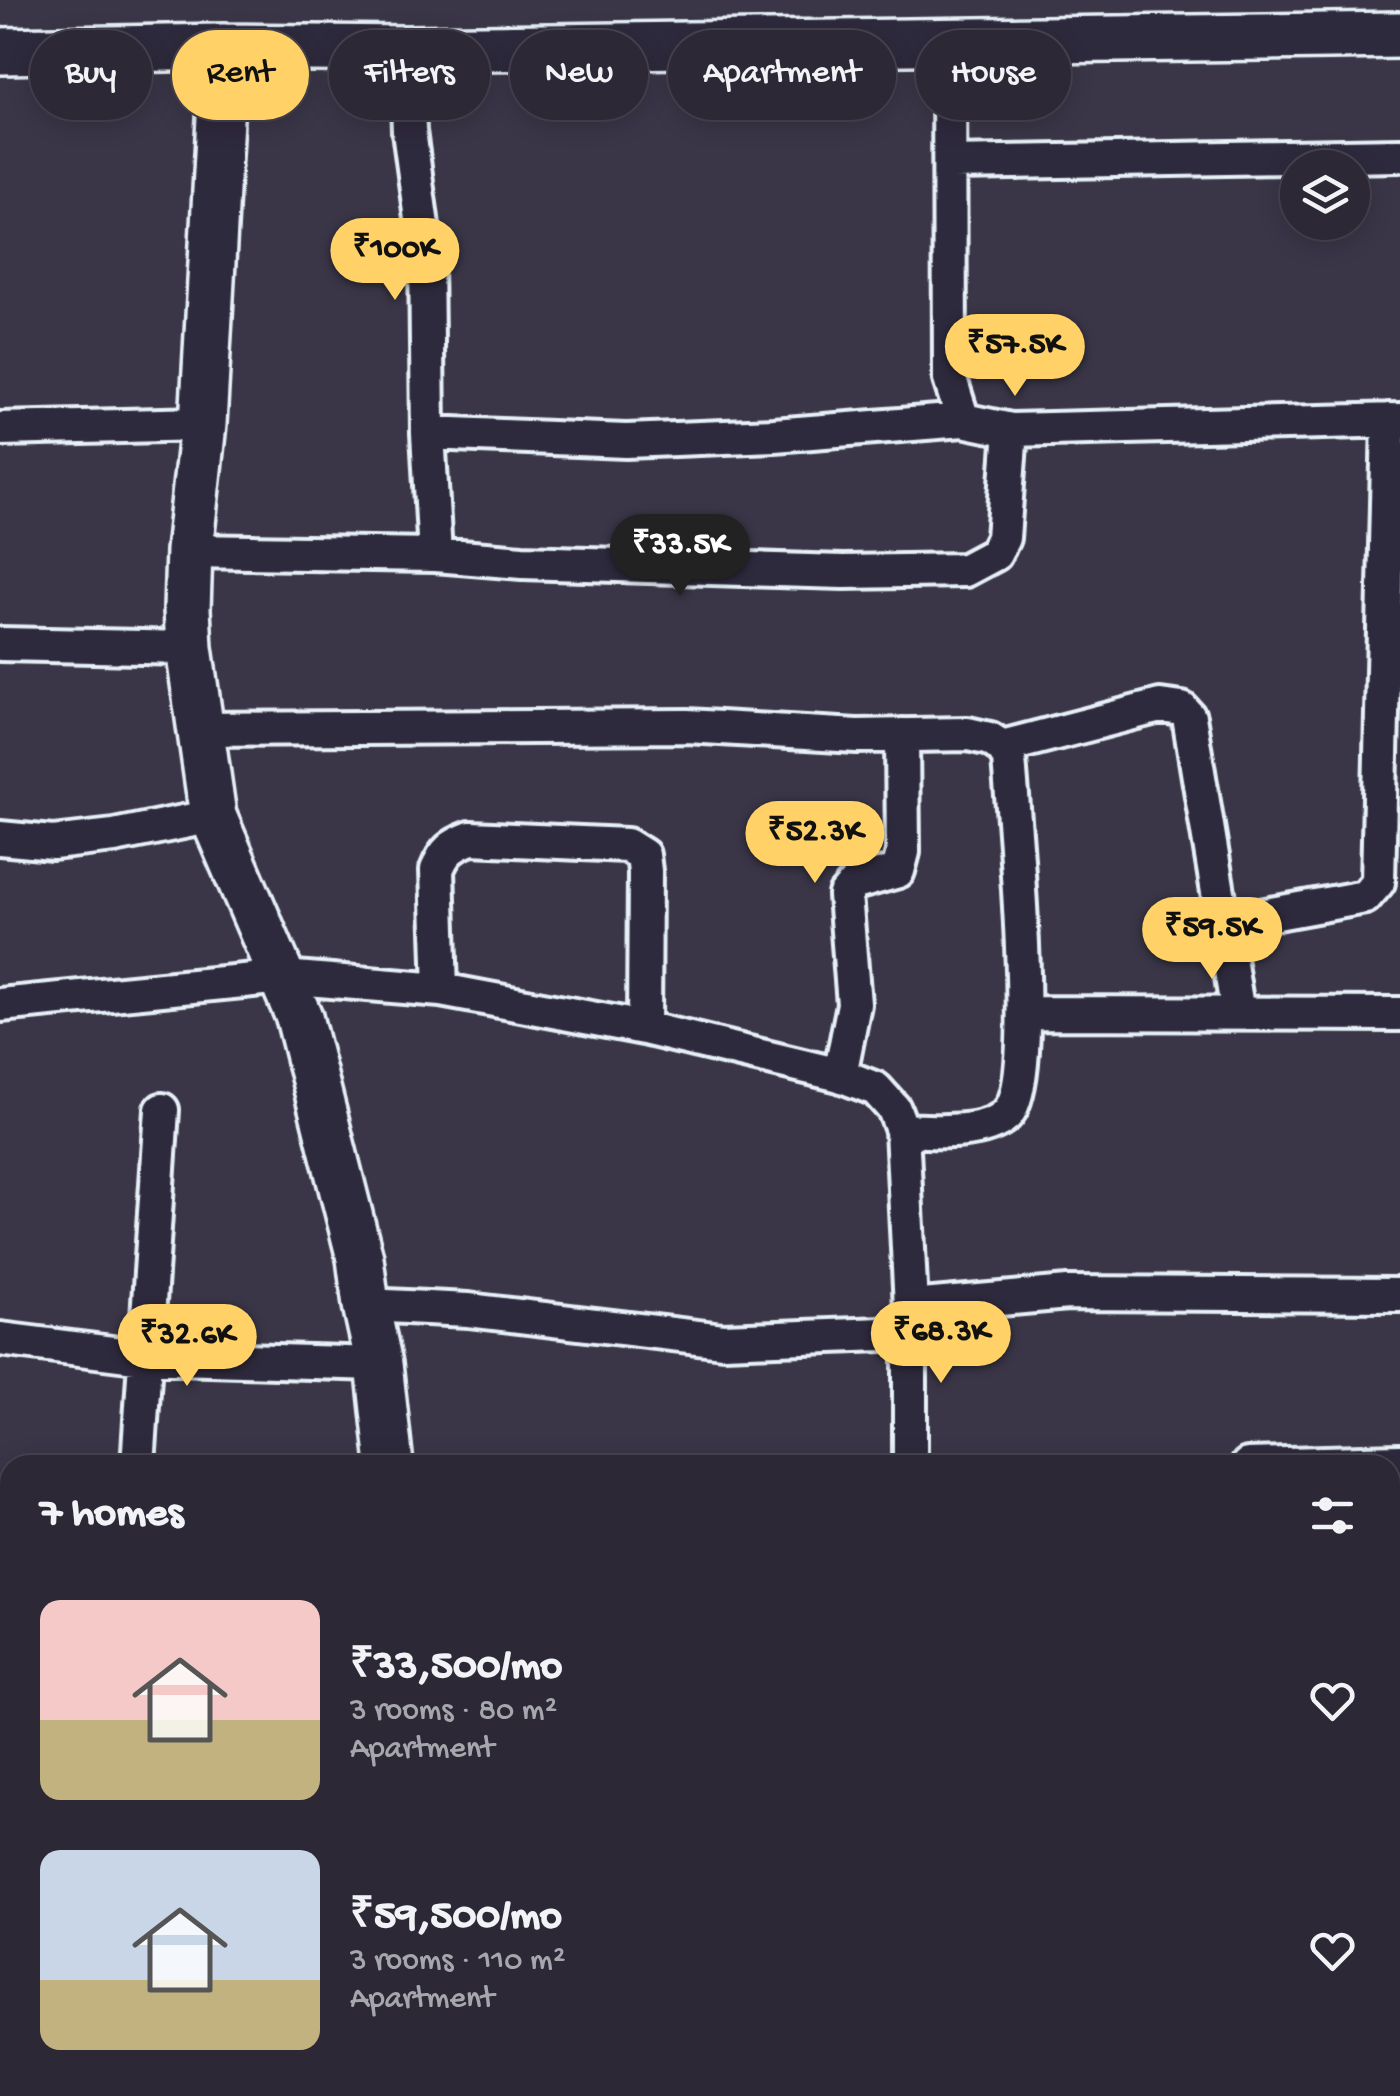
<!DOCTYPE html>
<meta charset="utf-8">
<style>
:root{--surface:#2c2836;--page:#34303e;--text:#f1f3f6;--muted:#a6a6ad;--line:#484451;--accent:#ffd166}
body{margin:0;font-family:"Gochi Hand",sans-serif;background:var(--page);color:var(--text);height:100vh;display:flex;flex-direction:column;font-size:38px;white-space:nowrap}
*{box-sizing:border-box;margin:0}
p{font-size:32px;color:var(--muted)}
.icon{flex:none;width:55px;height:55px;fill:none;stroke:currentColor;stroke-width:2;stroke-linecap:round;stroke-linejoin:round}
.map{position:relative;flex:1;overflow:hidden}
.drawer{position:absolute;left:0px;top:1455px;width:1400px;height:642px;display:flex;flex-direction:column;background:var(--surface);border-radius:30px 30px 0 0;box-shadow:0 5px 25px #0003,0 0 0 2px var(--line)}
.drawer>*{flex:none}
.top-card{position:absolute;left:30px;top:30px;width:1340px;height:90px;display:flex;gap:20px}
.buttons{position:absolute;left:1280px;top:150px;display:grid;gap:20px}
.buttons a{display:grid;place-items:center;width:90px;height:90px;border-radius:50%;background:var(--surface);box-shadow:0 5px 25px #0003,0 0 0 2px var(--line);font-size:50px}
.price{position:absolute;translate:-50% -85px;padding:0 22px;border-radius:35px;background:var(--accent);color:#111;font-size:32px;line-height:65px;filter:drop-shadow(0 2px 5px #0008)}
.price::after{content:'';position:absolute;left:50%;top:60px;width:30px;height:22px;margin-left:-15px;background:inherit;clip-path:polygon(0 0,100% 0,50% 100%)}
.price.current{background:#222;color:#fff}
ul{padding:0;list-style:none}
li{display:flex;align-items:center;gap:30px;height:250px;padding:0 40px}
li span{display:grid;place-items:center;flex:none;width:280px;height:200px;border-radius:20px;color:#555}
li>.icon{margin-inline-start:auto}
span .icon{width:120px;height:120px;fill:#fffc;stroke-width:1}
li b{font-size:42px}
h2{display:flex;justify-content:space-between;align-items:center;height:120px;padding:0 40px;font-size:42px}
.chip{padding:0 35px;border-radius:45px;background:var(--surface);box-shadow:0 5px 25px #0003,0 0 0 2px var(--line);font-size:35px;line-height:90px}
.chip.current{background:var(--accent);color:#111}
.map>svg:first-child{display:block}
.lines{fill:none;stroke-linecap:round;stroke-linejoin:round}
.street-casing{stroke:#e8f1f8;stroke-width:40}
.secondary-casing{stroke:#e8f1f8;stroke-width:52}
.street{stroke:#2f2a3d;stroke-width:32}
.secondary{stroke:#2f2a3d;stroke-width:45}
</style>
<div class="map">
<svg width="1400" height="2096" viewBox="0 0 1400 2096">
<rect width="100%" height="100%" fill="#3a3648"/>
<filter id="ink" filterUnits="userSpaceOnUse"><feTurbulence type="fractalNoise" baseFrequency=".01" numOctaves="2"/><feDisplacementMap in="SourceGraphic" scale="20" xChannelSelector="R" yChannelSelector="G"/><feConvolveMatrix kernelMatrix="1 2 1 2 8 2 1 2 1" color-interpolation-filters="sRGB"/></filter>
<g filter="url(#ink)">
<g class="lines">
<g class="street-casing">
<path id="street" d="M 949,39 L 950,379 L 963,420 L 1011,430 L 1400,420
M 406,49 L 409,131 L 426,255 L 428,433 L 435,555
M 952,163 L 1400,155
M 0,429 L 203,424
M 428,433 L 626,441 L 774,435 L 963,420
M 189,551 L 435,555 L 522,562 L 843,572 L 965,570 L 995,554 L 1003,538 L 1011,430
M 0,644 L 189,648
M 201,729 L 687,726 L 857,736 L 968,734 L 990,739 L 1002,747 L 1009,758 C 1013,817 1041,1082 1006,1115 C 983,1136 931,1131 902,1130
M 1002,747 L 1160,706 L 1182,709 L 1189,717 L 1238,1013
M 0,838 L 53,843 L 114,836 L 213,816
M 1222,923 L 1365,897 L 1378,882 L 1389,420
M 441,990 L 437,870 C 444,851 452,845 471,838 L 627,845 L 643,855 L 645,871 L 644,1028
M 0,1005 L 283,977 L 441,990 L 644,1028 L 840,1075 L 876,1089 L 894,1109 L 902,1130 L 911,1307 L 1068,1293 L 1400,1295
M 1025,1013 L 1400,1014
M 840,1075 L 854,1004 L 845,895 L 855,883 L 898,871 L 903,852 L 902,735
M 366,1305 L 468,1310 L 723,1340 L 910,1333
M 0,1339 L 144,1357 L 379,1364
M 138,1465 L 162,1110
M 910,1465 L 910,1315
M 1248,1465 L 1400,1461
M 0,1635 L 10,1635
M 1390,1783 L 1400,1783
M 0,1802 L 10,1804
M 1390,2059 L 1400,2059
M 256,2088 L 260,2096
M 11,2096 L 12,2088
M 1152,2096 L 1155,2088
M 1224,2096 L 1226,2088"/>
</g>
<g class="secondary-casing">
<path id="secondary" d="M 224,47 L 203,424 L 189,551 L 187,609 L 189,648 L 213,816 L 299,1017 L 360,1258 L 366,1305 L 379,1364 L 390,1465
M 0,51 L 224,47 L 406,49 L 1400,35
M 464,2088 L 464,2096"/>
</g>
<use href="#street" class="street"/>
<use href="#secondary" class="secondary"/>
</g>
</g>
</svg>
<div class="buttons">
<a><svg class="icon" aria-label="layers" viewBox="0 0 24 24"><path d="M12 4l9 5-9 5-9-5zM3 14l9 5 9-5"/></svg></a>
</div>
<b class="price" style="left:395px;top:303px">₹100K</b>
<b class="price" style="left:1015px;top:399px">₹57.5K</b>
<b class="price current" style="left:680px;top:599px">₹33.5K</b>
<b class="price" style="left:815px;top:886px">₹52.3K</b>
<b class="price" style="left:1212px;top:982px">₹59.5K</b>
<b class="price" style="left:941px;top:1386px">₹68.3K</b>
<b class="price" style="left:187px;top:1389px">₹32.6K</b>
<div class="top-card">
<a class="chip">Buy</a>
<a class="chip current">Rent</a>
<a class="chip">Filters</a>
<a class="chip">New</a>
<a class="chip">Apartment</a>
<a class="chip">House</a>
</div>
<section class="drawer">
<h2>7 homes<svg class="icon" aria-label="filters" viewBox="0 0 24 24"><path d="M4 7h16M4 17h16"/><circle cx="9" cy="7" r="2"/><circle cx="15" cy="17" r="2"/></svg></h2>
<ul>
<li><span style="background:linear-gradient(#f6c9c9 60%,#c2b280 0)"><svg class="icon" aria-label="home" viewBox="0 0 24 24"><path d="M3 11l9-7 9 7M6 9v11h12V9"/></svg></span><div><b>₹33,500/mo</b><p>3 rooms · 80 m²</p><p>Apartment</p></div><svg class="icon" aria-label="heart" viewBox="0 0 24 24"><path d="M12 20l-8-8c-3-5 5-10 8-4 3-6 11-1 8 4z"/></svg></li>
<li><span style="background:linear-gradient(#c9d6e8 65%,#c2b280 0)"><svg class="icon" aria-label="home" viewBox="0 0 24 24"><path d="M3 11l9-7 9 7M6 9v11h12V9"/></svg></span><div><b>₹59,500/mo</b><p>3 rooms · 110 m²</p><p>Apartment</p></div><svg class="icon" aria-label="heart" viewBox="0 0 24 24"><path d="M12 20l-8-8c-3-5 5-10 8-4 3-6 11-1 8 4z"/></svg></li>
</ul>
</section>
</div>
